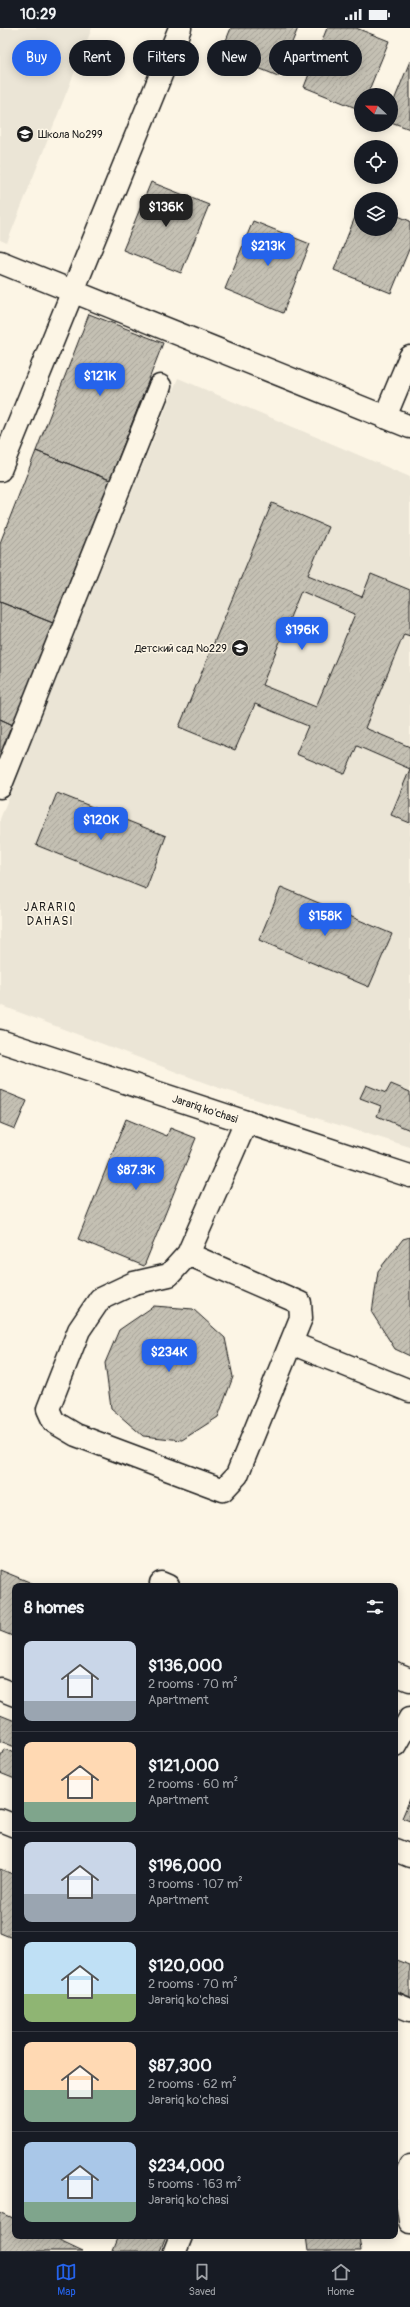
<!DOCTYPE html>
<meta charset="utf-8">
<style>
:root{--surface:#171b24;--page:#20242c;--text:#f1f3f6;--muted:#9ea1a6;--line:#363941;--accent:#2563eb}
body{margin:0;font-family:Pangolin,sans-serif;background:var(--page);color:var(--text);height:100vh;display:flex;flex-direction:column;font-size:15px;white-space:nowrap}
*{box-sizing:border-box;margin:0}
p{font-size:13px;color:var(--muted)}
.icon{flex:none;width:22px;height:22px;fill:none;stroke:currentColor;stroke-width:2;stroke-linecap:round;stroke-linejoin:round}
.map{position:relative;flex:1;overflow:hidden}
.details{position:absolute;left:12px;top:1555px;width:386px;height:656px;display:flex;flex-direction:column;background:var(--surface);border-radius:8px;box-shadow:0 2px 10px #0003}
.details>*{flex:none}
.banner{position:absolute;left:12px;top:12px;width:386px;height:36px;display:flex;gap:8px}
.needle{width:26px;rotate:292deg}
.fabs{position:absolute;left:354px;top:60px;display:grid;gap:8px}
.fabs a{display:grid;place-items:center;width:44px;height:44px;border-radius:50%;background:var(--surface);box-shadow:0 2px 10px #0003;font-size:20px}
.price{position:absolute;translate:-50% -34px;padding:0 9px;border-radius:8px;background:var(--accent);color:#fff;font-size:13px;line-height:26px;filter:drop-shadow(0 1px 2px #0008)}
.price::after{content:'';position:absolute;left:50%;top:24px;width:12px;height:9px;margin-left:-6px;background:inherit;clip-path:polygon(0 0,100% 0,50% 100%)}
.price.selected{background:#222;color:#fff}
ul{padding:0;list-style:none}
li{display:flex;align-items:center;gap:12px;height:100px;padding:0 12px}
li+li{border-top:1px solid var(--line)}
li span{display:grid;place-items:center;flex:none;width:112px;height:80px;border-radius:8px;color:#555}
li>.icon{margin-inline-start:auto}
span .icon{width:48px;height:48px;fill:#fffc;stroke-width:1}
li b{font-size:17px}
h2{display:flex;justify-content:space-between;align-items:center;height:48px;padding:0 12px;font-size:17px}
.tag{padding:0 14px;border-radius:18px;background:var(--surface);box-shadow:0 2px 10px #0003;font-size:14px;line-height:36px}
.tag.selected{background:var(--accent);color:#fff}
.status{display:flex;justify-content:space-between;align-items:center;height:28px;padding:0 20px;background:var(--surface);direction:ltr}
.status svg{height:11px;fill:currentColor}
.menu{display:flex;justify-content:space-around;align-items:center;height:56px;border-top:1px solid var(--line);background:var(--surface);font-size:11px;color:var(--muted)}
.menu a{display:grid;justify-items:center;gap:2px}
.menu .selected{color:var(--accent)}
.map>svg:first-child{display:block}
.built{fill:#ebe5d6}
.building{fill:url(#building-hatch);stroke:#1c1c1c;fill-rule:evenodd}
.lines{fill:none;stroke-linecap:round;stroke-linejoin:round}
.minor-casing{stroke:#1c1c1c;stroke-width:25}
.minor{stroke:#fcf5e5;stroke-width:22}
.labels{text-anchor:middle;stroke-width:3;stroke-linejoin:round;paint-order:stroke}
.poi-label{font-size:11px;fill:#1c1c1c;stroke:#fcf5e5;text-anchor:start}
.street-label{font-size:11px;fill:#1c1c1c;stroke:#fcf5e5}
.neighbourhood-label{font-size:12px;letter-spacing:1px;fill:#1c1c1c;stroke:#fcf5e5}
</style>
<div class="status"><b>10:29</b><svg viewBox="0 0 49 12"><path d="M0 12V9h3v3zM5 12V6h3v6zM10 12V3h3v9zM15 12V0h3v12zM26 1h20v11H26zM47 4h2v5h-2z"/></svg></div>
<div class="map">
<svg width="410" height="2223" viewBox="0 0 410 2223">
<defs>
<pattern id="building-hatch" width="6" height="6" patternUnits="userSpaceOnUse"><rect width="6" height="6" fill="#c4c0b3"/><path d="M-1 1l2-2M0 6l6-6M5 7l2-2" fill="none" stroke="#a8a499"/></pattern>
</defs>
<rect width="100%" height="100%" fill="#fcf5e5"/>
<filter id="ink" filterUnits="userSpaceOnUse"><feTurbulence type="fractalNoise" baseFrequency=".025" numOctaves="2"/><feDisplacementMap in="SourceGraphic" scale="8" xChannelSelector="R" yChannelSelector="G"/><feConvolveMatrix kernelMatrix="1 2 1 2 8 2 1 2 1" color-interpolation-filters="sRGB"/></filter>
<g filter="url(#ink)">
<path class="built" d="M 0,0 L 92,0 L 7,215 L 0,212 Z
M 178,350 L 410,449 L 410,1119 L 216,1059 L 0,977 L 0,791 Z"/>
<path class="building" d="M 231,0 L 298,0 L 278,48 L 221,25 Z
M 327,0 L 356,0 L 389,13 L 367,67 L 361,67 L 361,82 L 304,59 Z
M 410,33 L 410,101 L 391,94 L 391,80 Z
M 151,154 L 209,177 L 181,245 L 123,222 Z
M 361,174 L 361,201 L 391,201 L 391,185 L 410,193 L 410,219 L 391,265 L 334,242 Z
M 253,193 L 310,216 L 283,285 L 225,261 Z
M 89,286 L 163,315 L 110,452 L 36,423 Z
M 36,423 L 110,452 L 53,595 L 0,574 L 0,515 Z
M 272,475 L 328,499 L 308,547 L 362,569 L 371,546 L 410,562 L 410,608 L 404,606 L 365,700 L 410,719 L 410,741 L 357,718 L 345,746 L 296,726 L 308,698 L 255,676 L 235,722 L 179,699 ZM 301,563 L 355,586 L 316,679 L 262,657 Z
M 0,574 L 53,595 L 13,697 L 0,691 Z
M 0,691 L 13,697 L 0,729 Z
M 410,741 L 410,795 L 391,787 Z
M 57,765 L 166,808 L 146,861 L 36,817 Z
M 281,859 L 392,906 L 369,959 L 259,912 Z
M 391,1056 L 410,1064 L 410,1102 L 377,1088 L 381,1078 L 360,1070 L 366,1057 L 386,1065 Z
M 0,1062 L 27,1073 L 15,1101 L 0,1095 Z
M 126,1091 L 167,1108 L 170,1100 L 196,1110 L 144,1238 L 78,1211 Z
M 410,1209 L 410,1328 L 395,1321 L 372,1285 L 378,1243 L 403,1211 Z
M 154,1278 L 193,1281 L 225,1310 L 233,1349 L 218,1389 L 182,1412 L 143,1408 L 111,1380 L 105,1335 L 119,1302 Z
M 0,1542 L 39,1558 L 15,1558 L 15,1609 L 0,1603 Z
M 0,1687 L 15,1693 L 15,1719 L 0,1713 Z
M 4,1721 L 15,1725 L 15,1751 L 0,1745 L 0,1730 Z
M 410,1771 L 410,1793 L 402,1790 Z
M 0,1841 L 15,1847 L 15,1911 L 0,1905 Z
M 397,1932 L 410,1937 L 410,1969 L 395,1962 L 395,1938 Z
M 0,2184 L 15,2191 L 15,2208 L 51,2208 L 83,2223 L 0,2223 Z
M 118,2208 L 166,2208 L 160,2223 L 112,2223 Z
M 306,2208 L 359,2208 L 361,2223 L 308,2223 Z"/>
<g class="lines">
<g class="minor-casing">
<g id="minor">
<path d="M 0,234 L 410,399"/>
<path d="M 385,389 L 410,329"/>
<path d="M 0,442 L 180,0"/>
<path d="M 0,759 L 160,358"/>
<path id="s1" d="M 0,1013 L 410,1148"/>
<path d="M 188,1226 L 300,1275 L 301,1290 L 237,1447 L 223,1462 L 76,1407 L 54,1394 L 48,1381 L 79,1302 L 100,1271 L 134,1255 L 169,1247 L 188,1226 L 246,1094"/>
<path d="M 291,1315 L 410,1363"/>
<path d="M 161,1555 L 168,1558"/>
<path d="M 395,1646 L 410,1652"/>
<path d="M 0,1661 L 15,1667"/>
<path d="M 395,1717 L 410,1690"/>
<path d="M 0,1792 L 15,1798"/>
<path d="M 395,1822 L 410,1828"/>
<path d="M 395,1976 L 410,1982"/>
<path d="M 410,2138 L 404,2151 L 410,2194"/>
<path d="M 175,2223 L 181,2208"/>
</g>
</g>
<use href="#minor" class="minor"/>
</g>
</g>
<defs>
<g id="school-disc" transform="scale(0.9)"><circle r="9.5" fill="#1c1c1c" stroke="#fcf5e5"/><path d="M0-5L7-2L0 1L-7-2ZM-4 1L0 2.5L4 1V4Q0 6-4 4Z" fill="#fff"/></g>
</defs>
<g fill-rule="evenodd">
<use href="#school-disc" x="25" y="106"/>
<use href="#school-disc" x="240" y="620"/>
</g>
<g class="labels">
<g class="poi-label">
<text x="38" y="110">Школа №299</text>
<text x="227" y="624" text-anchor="end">Детский сад №229</text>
</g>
<g class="street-label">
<text dy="4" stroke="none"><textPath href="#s1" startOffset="216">Jarariq ko'chasi</textPath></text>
</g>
<g class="neighbourhood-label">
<text x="50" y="883">JARARIQ<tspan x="50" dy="14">DAHASI</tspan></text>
</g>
</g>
</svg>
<div class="fabs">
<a><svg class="needle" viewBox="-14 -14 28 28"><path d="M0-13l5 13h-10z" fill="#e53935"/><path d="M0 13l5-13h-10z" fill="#9ea1a6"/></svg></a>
<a><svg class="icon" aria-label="locate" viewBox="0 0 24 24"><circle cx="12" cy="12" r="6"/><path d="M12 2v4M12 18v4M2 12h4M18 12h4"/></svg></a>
<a><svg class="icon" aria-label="layers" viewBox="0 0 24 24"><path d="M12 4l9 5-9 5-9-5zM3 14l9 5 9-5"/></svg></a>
</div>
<b class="price selected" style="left:166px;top:200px">$136K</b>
<b class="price" style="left:268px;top:239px">$213K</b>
<b class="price" style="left:100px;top:369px">$121K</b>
<b class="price" style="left:302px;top:623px">$196K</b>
<b class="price" style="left:101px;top:813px">$120K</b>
<b class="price" style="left:325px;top:909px">$158K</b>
<b class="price" style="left:136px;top:1163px">$87.3K</b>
<b class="price" style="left:169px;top:1345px">$234K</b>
<div class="banner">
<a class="tag selected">Buy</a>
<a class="tag">Rent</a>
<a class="tag">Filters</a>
<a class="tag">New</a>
<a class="tag">Apartment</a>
</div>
<section class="details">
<h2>8 homes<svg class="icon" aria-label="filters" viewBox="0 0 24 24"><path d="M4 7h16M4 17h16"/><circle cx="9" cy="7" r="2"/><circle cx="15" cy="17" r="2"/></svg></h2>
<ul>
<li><span style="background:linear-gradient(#c9d6e8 75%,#9aa5b1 0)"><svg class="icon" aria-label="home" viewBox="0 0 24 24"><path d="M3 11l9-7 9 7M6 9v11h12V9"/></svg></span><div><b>$136,000</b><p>2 rooms · 70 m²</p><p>Apartment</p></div></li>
<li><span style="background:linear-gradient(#ffd9b3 75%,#7fa58c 0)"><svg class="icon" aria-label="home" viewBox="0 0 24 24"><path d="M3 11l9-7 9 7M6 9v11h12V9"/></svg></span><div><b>$121,000</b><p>2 rooms · 60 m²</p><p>Apartment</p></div></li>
<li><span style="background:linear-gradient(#c9d6e8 65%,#9aa5b1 0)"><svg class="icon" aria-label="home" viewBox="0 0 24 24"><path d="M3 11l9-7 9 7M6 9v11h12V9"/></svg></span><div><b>$196,000</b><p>3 rooms · 107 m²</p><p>Apartment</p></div></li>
<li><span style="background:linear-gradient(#bfe0f5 65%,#8fb573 0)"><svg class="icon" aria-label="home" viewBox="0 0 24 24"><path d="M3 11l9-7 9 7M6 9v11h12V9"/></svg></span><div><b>$120,000</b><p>2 rooms · 70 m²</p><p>Jarariq ko'chasi</p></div></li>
<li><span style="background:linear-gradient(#ffd9b3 60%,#7fa58c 0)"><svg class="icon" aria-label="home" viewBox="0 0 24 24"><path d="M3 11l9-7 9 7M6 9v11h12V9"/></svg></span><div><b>$87,300</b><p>2 rooms · 62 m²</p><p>Jarariq ko'chasi</p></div></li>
<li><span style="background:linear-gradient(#a9c7e8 75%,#7fa58c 0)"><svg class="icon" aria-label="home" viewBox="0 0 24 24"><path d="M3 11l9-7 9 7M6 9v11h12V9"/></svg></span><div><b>$234,000</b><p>5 rooms · 163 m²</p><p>Jarariq ko'chasi</p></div></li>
</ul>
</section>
</div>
<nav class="menu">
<a class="selected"><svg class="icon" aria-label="map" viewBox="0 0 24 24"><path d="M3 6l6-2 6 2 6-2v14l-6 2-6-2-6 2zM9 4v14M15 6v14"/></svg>Map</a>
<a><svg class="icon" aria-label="saved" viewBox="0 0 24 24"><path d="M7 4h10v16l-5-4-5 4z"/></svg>Saved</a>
<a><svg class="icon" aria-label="home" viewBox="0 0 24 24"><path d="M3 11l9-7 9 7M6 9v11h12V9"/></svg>Home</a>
</nav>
